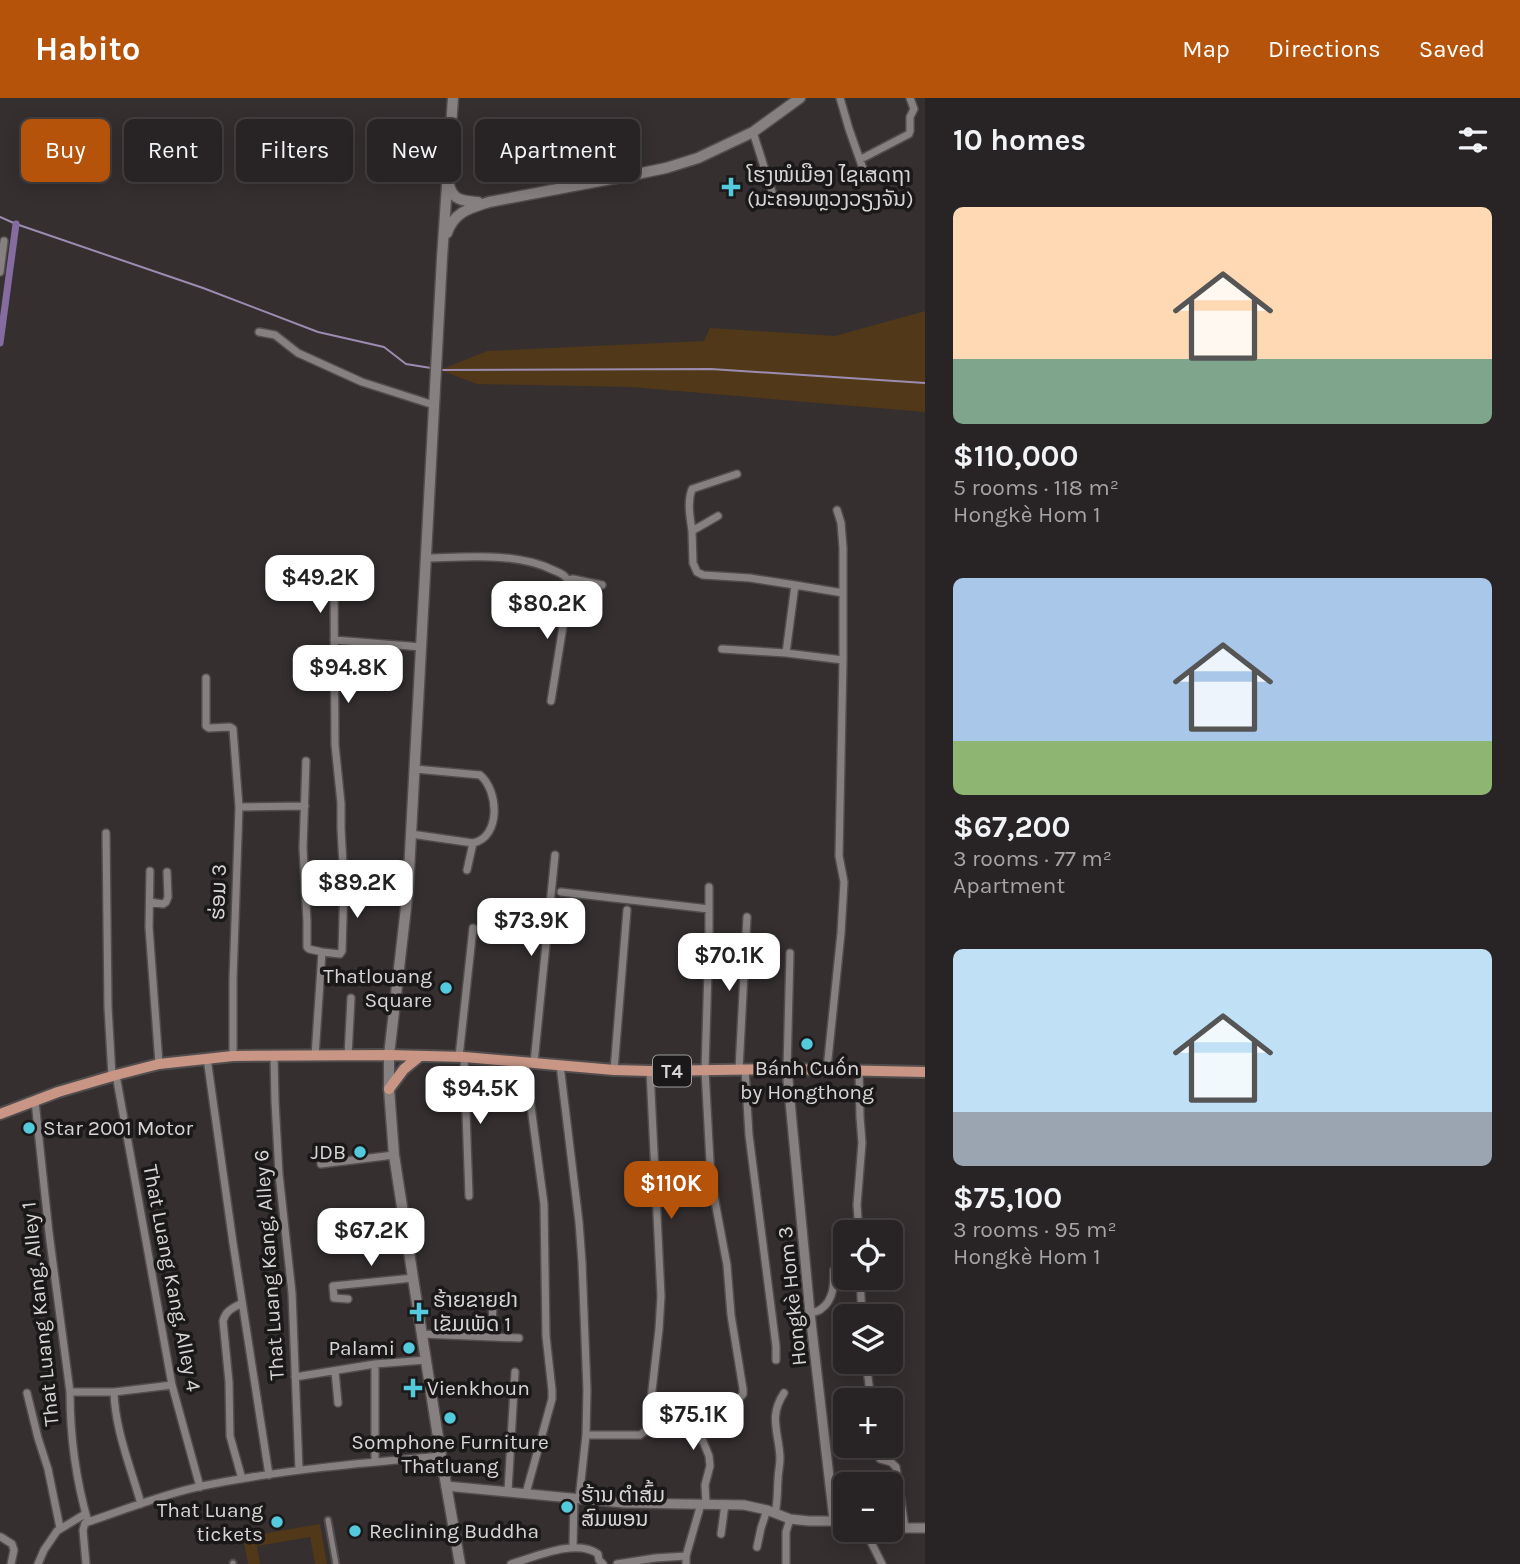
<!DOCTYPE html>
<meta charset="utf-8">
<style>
:root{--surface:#282324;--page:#302b2c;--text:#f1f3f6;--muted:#a5a4a6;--line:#444041;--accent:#b45309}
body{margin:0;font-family:Karla,"Noto Sans Lao",sans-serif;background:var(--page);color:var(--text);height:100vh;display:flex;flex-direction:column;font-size:26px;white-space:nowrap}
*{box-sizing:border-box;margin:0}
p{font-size:23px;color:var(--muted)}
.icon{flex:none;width:38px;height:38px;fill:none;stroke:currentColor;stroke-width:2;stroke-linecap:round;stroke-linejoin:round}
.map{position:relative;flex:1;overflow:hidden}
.details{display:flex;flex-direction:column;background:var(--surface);width:595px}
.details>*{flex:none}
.guide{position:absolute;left:21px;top:21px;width:665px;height:63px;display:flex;gap:14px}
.tools{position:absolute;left:833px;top:1122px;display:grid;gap:14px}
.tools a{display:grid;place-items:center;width:70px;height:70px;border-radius:10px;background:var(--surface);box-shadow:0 4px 18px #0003,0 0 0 2px var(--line);font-size:35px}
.price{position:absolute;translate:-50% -60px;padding:0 16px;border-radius:14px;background:#fff;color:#222;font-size:23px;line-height:46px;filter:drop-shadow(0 2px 4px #0008)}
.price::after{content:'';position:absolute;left:50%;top:42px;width:21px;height:16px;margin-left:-10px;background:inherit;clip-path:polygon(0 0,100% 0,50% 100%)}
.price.current{background:var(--accent);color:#fff}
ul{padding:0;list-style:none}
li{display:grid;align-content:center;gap:14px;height:371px;padding:0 28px}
li span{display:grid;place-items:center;height:217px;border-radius:10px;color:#555}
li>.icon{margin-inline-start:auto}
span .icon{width:126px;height:126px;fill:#fffc;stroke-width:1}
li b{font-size:30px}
h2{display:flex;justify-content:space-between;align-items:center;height:84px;padding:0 28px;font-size:30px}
.chip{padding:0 24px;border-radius:10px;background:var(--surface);box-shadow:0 4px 18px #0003,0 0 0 2px var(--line);font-size:24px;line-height:63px}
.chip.current{background:var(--accent);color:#fff}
header{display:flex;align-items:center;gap:42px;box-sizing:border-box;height:98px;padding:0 35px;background:var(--accent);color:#fff}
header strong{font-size:33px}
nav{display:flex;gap:38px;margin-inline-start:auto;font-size:24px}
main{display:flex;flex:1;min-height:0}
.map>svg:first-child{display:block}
.green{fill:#513819}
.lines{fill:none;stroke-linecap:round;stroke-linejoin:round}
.stream{stroke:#9d8cb1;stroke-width:2}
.canal{stroke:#846ca1;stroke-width:7}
.pedestrian-casing{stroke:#514d4d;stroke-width:9}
.minor-casing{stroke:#514d4d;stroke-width:10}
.tertiary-casing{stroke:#514d4d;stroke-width:12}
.secondary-casing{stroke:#514d4d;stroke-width:13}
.primary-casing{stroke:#514d4d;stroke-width:14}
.pedestrian{stroke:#878081;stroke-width:5}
.minor{stroke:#878081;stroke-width:7}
.tertiary{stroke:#878081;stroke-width:9}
.secondary{stroke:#878081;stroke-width:10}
.primary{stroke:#c99686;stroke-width:10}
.poi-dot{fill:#54cadd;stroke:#1b1819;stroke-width:2.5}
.labels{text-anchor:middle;stroke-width:7;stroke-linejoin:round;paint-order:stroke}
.shield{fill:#1b1819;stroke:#9f9c9d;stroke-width:2}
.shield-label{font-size:19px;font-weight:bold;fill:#d8d5d5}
.poi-label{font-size:21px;fill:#d8d5d5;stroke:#1b1819;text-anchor:start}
.street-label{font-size:21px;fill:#d8d5d5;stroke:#1b1819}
</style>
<header>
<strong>Habito</strong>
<nav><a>Map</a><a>Directions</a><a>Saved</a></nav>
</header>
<main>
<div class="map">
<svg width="925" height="1466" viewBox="0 0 925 1466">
<rect width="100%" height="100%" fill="#352f30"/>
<path class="green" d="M 925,213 L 925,314 L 631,289 L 477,286 L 440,272 L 487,253 L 704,243 L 710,230 L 835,238 Z
M 320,1426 L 327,1466 L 315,1466 L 310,1439 L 257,1448 L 260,1466 L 248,1466 L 243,1439 Z"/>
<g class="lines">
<path class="stream" d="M 0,119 L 16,126 L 203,190 L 318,234 L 384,249 L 406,266 L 431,270
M 440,272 L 711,271 L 925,285"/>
<path class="canal" d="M 0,245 L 16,126"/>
<g class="pedestrian-casing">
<path id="pedestrian" d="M 328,1422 L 336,1466
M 233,1465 L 233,1466"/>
</g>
<g class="minor-casing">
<path id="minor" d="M 840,0 L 849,31 L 867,82
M 753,34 L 773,97
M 861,61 L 909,36 L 910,33 L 910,19 L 914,11 L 910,0
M 0,174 L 4,143
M 259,234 L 275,237 L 298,255 L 362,284 L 434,307
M 837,412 L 841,425 L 843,450 L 843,562
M 718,418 L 692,433 L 693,465 L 697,474 L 703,477 L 750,480 L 795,487 L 786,555 L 843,562 L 839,758 L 844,784 L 841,835 L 827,971
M 692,433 C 690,419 687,404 692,391 L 737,376
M 427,460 C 467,459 516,454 553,472 C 558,474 564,476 567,481 C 569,485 569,492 568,497 L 551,603
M 568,482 L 573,481 L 602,487
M 795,487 L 843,495
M 334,542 L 422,549
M 722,551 L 786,555
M 206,580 L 206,628 L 209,630 L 230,629 L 233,631 L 239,709 L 233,881 L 233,958
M 306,663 L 303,750 L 307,823 L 307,849 L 309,851 L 322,854
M 239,709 L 305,708
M 106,735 L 108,909 L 112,978
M 411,736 L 473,745 C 501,739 499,693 480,677 L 415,671
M 467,772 L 473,745
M 150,773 L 149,829 L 159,966
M 561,794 L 709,811
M 150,804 L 163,806 L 166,804 L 168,799 L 167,774
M 315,958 L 322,854 L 340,856 L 342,853 L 344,787 L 341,730 L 341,705 L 335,647 L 334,492
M 348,958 L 351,900
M 274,959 L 275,1003 L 279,1076 L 292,1195 L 299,1372
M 459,959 L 473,830
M 464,959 L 469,1098
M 207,960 L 233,1145 L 269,1377
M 525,964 L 544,1106 L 546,1238 L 552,1292 L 552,1301 L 526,1395
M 534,965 L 555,757
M 560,967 L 579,1124 L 582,1164 L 587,1292 L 586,1337 L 579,1401
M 739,971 L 747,819
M 745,971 L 749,1037 L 776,1248 L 776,1262
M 787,971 L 790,855
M 614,972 L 627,812
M 116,977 L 172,1287 L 200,1389
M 35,1003 L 49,1135 L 70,1294 C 70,1337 76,1382 88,1424
M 321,1066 L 394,1057
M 859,1134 L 857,1107 L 862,1045 L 860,1019 L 859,972
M 373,1141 L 406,1136
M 860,1180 L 862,1218
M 348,1201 L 334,1200 L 333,1188 L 413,1180
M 810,1215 C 814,1214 818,1214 821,1211 C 834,1202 834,1186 834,1172
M 421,1236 L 519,1240
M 492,1239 L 493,1198
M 866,1264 L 871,1302
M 335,1273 L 338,1305
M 295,1279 L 375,1266 L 426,1262
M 70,1294 L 114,1294 L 172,1287
M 114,1294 C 115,1332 131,1370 141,1406
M 27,1295 L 38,1340 L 48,1371 L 60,1430
M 586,1337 L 640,1337 L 647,1332 L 648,1328 L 659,1231 L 661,1198 L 650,973
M 878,1348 L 880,1361 L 891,1364 L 896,1369 L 905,1430
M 375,1364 L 375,1266
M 242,1381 L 230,1338 L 229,1284 L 223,1223 C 226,1212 233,1210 242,1205
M 508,1393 L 515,1274
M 706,1406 L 705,1387 L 710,1368 L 709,1358 L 702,1341 L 698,1312 L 702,1306 L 738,1302 L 743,1296 L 743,1291 L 731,1217 L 727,1167 L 711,1082 L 705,972 L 709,838 L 709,789
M 775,1415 C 778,1403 777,1393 778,1382 C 778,1374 780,1368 780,1360 C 779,1334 768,1319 784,1295
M 865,1432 L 882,1466
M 721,1436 L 725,1406
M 1,1439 L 12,1446 L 14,1452 L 11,1466
M 573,1449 L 574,1401
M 757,1449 L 761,1430 L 767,1412
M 38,1466 L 44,1452 L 57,1433 L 85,1416
M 86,1466 L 83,1432 L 85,1425 C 124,1412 163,1396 202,1388 C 281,1372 361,1365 441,1358
M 511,1466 C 535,1459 576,1440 598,1456 L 599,1462 L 603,1466
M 617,1466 L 655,1460 L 686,1458
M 686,1466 L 686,1458 L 701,1406
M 786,1466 L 786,1434 L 790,1421"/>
</g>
<g class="tertiary-casing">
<path id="tertiary" d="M 787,971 L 810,1215 L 834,1422
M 446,1388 L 624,1405 L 744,1407 L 767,1412 L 790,1421 L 809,1423 L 845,1423
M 891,1428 L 905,1430 L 925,1430"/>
</g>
<g class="secondary-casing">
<path id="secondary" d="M 453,0 L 442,160 L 408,792 L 389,957 L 389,991 L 394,1057 L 413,1180 L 441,1358 L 460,1466
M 449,87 C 453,103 464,103 478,104
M 447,135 C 454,114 470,110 489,104 L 632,77 L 666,70 L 698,60 L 753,34 L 800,0"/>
</g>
<g class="primary-casing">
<path id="primary" d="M 389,991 L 404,971 L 420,958
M 0,1016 L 58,994 L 116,977 L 159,966 L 233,958 L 389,957 L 464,959 L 614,972 L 650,973 L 787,971 L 925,974"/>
</g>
<use href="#pedestrian" class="pedestrian"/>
<use href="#minor" class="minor"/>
<use href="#tertiary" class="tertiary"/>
<use href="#secondary" class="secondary"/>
<use href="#primary" class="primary"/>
</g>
<g class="poi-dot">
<path d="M727.5 78.5h7v7h7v7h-7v7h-7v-7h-7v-7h7z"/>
<circle cx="446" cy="890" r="7"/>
<circle cx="807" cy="946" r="7"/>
<circle cx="29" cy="1030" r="7"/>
<circle cx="360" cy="1054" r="7"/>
<path d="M415.5 1203.5h7v7h7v7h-7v7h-7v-7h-7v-7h7z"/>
<circle cx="409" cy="1250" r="7"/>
<path d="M409.5 1279.5h7v7h7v7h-7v7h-7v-7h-7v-7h7z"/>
<circle cx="450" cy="1320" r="7"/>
<circle cx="567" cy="1409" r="7"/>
<circle cx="277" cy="1424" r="7"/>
<circle cx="355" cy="1433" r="7"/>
</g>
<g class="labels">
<rect class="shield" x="653" y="957.5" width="38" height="31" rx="5"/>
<g class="shield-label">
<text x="672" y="980">T4</text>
</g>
<g class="poi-label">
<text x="747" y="84">ໂຮງໝໍເມືອງ ໄຊເສດຖາ<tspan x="747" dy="24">(ນະຄອນຫຼວງວຽງຈັນ)</tspan></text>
<text x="432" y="885" text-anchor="end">Thatlouang<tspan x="432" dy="24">Square</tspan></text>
<text x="807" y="977" text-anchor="middle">Bánh Cuốn<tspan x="807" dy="24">by Hongthong</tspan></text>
<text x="43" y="1037">Star 2001 Motor</text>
<text x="346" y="1061" text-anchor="end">JDB</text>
<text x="433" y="1209">ຮ້າຍຂາຍຢາ<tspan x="433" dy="24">ເຂັມເພັດ 1</tspan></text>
<text x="395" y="1257" text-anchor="end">Palami</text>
<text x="427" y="1297">Vienkhoun</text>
<text x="450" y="1351" text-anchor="middle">Somphone Furniture<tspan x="450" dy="24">Thatluang</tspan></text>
<text x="581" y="1404">ຮ້ານ ຕຳສົ້ມ<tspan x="581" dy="24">ສົມພອນ</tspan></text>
<text x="263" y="1419" text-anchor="end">That Luang<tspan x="263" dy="24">tickets</tspan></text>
<text x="369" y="1440">Reclining Buddha</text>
</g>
<g class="street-label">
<text transform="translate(218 794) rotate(-88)" y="7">ຮ່ອມ 3</text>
<text transform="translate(269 1167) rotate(-94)" y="7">That Luang Kang, Alley 6</text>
<text transform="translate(172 1180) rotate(79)" y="7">That Luang Kang, Alley 4</text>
<text transform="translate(792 1198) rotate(-96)" y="7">Hongkè Hom 3</text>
<text transform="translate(40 1216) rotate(-96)" y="7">That Luang Kang, Alley 1</text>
</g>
</g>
</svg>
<div class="tools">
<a><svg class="icon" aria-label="locate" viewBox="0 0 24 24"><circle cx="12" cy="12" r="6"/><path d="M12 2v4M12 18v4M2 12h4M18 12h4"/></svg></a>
<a><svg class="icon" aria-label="layers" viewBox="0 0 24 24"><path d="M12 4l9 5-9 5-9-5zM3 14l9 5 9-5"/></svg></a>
<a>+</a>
<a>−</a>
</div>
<b class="price" style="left:320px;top:517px">$49.2K</b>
<b class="price" style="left:547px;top:543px">$80.2K</b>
<b class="price" style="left:348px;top:607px">$94.8K</b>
<b class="price" style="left:357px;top:822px">$89.2K</b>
<b class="price" style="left:531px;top:860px">$73.9K</b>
<b class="price" style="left:729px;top:895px">$70.1K</b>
<b class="price" style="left:480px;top:1028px">$94.5K</b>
<b class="price current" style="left:671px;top:1123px">$110K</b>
<b class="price" style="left:371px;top:1170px">$67.2K</b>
<b class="price" style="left:693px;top:1354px">$75.1K</b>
<div class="guide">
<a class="chip current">Buy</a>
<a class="chip">Rent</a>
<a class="chip">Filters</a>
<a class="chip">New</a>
<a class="chip">Apartment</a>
</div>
</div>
<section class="details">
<h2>10 homes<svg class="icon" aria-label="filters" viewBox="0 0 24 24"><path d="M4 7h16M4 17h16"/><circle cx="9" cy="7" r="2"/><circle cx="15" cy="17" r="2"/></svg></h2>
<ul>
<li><span style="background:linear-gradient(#ffd9b3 70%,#7fa58c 0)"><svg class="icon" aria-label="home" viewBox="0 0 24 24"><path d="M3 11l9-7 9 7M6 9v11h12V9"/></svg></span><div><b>$110,000</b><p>5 rooms · 118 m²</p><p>Hongkè Hom 1</p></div></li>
<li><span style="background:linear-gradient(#a9c7e8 75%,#8fb573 0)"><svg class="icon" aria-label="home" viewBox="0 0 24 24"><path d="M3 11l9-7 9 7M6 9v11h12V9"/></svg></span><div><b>$67,200</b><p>3 rooms · 77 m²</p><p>Apartment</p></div></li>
<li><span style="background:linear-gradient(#bfe0f5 75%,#9aa5b1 0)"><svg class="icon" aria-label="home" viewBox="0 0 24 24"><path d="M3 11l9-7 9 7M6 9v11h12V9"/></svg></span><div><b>$75,100</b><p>3 rooms · 95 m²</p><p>Hongkè Hom 1</p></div></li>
</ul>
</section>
</main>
